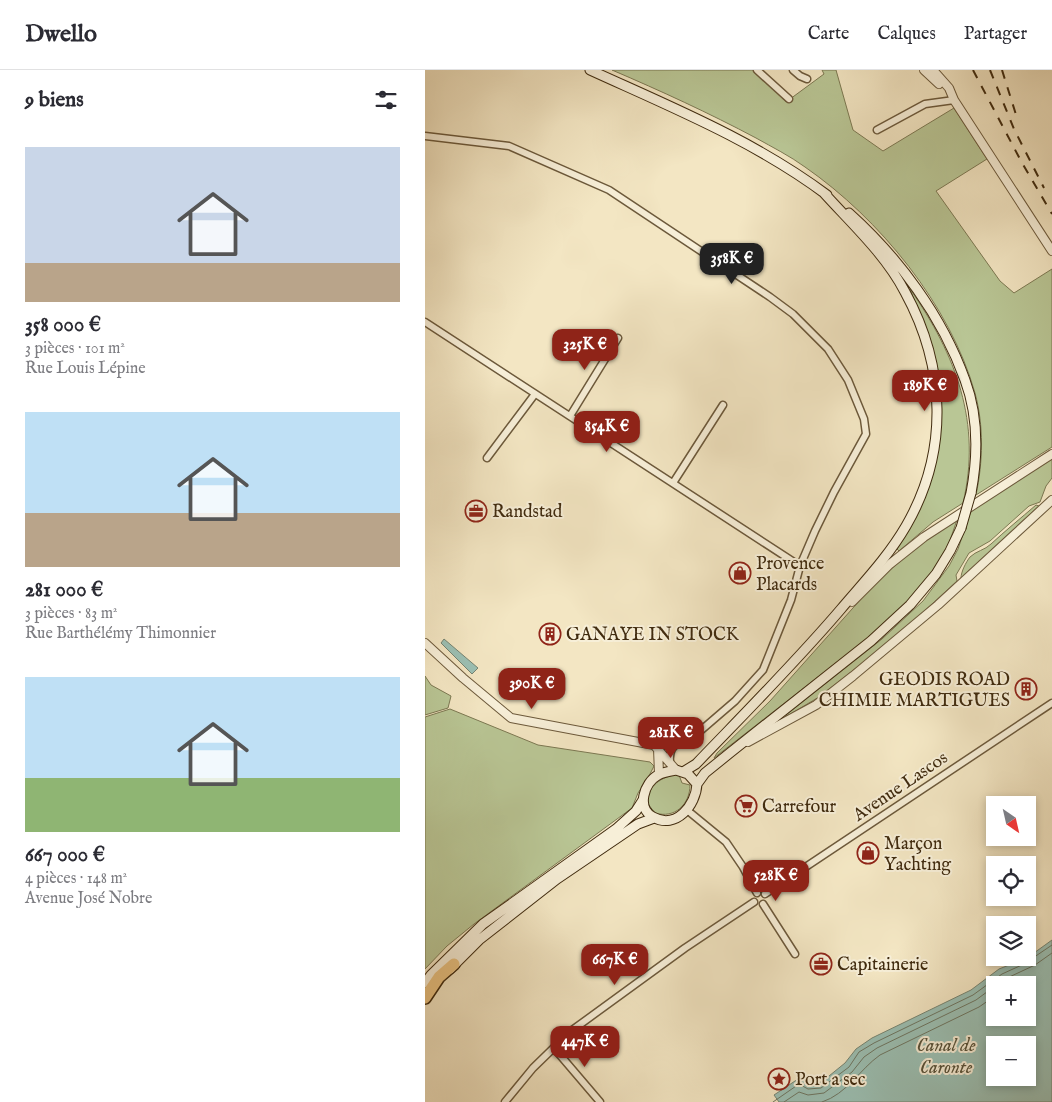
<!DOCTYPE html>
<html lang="fr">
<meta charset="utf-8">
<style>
:root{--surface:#fff;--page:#f2f2f3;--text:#2b2b33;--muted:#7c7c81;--line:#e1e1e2;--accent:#8f2418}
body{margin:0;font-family:"IM FELL English",serif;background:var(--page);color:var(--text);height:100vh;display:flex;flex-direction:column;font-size:19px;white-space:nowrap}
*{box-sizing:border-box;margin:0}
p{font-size:16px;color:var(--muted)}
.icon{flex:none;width:28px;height:28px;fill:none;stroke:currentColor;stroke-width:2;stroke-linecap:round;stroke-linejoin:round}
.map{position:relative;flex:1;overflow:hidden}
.drawer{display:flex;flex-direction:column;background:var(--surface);width:425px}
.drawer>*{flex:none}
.needle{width:32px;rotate:146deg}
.tools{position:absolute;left:561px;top:726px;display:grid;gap:10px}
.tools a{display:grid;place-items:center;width:50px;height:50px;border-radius:0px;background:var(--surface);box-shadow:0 2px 8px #0003;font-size:25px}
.price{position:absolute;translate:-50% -42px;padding:0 11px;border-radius:10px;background:var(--accent);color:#fff;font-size:16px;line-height:32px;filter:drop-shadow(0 1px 2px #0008)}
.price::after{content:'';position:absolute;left:50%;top:30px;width:15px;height:11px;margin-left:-8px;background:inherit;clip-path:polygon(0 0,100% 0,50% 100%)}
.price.on{background:#222;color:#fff}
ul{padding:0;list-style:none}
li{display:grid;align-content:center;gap:10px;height:265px;padding:0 25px}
li span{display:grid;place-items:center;height:155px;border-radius:0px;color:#555}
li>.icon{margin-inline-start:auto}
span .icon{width:90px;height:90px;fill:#fffc;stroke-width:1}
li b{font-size:21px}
h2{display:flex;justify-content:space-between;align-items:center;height:60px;padding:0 25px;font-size:21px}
header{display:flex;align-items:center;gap:30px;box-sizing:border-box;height:70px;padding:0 25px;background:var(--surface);border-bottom:1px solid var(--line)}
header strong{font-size:24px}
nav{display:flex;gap:28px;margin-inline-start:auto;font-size:18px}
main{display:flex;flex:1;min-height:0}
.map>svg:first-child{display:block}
.green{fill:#b9c695;stroke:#7c7852}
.water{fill:#9bc0b4;stroke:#768472;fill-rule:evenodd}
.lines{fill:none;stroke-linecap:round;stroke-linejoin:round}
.shore{stroke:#6d7561;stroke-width:1}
.minor-casing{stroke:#6c593b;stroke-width:9}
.tertiary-casing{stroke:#6c593b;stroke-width:10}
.secondary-casing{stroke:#3f2a0e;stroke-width:11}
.motorway-casing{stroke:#3f2a0e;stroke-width:14}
.minor{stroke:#f7efd8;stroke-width:6}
.tertiary{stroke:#f7efd8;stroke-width:8}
.secondary{stroke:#f7efd8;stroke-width:9}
.motorway{stroke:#eac382;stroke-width:11}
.rail{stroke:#3f2a0e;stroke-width:2;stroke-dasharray:9 9;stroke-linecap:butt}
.secondary-bridge-casing{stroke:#3f2a0e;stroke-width:11;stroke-linecap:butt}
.secondary-bridge{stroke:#f7efd8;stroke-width:9}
.labels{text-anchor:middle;stroke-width:4;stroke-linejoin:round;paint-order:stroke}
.poi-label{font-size:18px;fill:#3f2a0e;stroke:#f7efd8;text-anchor:start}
.street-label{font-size:18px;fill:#3f2a0e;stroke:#f7efd8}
.water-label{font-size:19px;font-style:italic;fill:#565038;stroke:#f7efd8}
</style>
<header>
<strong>Dwello</strong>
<nav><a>Carte</a><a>Calques</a><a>Partager</a></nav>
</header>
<main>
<section class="drawer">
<h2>9 biens<svg class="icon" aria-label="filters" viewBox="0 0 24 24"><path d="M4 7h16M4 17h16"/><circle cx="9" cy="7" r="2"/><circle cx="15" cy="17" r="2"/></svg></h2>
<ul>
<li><span style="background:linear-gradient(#c9d6e8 75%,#b9a48a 0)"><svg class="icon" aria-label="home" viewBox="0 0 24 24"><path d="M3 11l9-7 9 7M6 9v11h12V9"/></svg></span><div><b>358 000 €</b><p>3 pièces · 101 m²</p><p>Rue Louis Lépine</p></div></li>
<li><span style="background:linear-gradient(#bfe0f5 65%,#b9a48a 0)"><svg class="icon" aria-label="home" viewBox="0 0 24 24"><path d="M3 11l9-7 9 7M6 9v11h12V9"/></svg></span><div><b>281 000 €</b><p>3 pièces · 83 m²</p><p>Rue Barthélémy Thimonnier</p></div></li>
<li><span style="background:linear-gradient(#bfe0f5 65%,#8fb573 0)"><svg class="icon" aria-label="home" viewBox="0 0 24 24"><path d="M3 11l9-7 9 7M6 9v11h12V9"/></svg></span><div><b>667 000 €</b><p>4 pièces · 148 m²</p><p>Avenue José Nobre</p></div></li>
</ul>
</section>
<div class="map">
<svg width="627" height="1032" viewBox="0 0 627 1032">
<rect width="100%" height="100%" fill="#f3e6c3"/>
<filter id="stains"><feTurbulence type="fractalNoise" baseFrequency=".004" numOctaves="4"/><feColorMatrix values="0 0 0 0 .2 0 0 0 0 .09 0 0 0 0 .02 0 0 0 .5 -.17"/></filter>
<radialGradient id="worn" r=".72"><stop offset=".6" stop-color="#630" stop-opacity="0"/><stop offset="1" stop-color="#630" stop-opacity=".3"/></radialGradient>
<path class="green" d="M 187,0 L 329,0 L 361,32 L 399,4 L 397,0 L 411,0 L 428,60 L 458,81 L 529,38 L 562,89 L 511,121 L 575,211 L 589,223 L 627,199 L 627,377 L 551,425 C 558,392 559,356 550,323 C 525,235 455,149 380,97 C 365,86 347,77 331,68 C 284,43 236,21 187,0 Z
M 485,219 C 531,285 557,353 538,433 L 508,452 L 474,481 L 472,479 L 485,456 L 515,357 L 515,326 L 512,297 L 506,273 Z
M 627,388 L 627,408 L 621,416 L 615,432 L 604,436 L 565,471 L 544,483 L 531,505 L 532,511 L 483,556 L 435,595 L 394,627 L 362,646 L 361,645 L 457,569 L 498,531 L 524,496 L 533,479 L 547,438 Z
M 611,435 L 614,436 L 536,508 C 536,502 541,492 545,487 C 551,481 560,480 566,474 C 580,461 596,448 611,435 Z
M 533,447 L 522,479 L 506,505 L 489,525 L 467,548 L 439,571 L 289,688 L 292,683 L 345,631 L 452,511 L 495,474 Z
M 0,606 L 6,615 L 26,626 L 23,638 L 0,645 Z
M 25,639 L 113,675 L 225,692 L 229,696 L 224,706 L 213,723 L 207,738 L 49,854 L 22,876 L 0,899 L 0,647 Z
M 249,705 L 254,705 L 257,713 L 265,715 C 265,734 250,749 230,743 L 223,734 C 221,718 234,708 249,705 Z"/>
<path class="water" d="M 19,569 L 53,598 L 47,604 L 16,573 Z
M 627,870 L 627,1032 L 354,1032 L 349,1025 L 376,1007 L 383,1014 L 393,1014 L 404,1006 L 420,993 L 431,979 L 447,968 L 546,920 L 574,899 L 602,888 ZM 570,915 L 602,915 L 602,948 L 570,948 ZM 570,975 L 602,975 L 602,1008 L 570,1008 Z"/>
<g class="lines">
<path class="shore" d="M 572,915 L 580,909 L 610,895 L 627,883
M 348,1032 L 374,1014 L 383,1019 L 396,1018 L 424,997 L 434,982 L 449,973 L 548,925 L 577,904 L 599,894 L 627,875
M 359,1032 L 374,1022 L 383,1025 L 399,1023 L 427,1002 L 439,987 L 452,978 L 551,930 L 570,916
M 397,1032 C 422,1024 435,999 455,985 L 554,937 L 570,926"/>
<g class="minor-casing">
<path id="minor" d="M 332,0 L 364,29
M 368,0 L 375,6 L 382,9
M 452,60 L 500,34 L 529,30
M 0,66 L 84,76 L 184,120 L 345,227 L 368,244 L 403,279 L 423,310 L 439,349 L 441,364 L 409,422 L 390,461 L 375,496 L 366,530 L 338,600 L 310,631 L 274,662 L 233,678
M 0,252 L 375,496
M 145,346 L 193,268
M 62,388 L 110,324
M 248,413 L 298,335
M 245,692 C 244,681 247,676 257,671
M 262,740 L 301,772 L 318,797 L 332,823
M 340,824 L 627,633
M 338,834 L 370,884
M 129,978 L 175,1032
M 80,1032 L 108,998 L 146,961 L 260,878 L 329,832"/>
</g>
<g class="tertiary-casing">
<path id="tertiary" d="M 499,0 L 514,14
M 508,0 L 524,18 L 529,30 L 627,181
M 427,532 L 465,494 L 499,467 L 627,384
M 0,573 L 38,608 L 86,648 L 229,675 L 251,700
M 323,672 L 391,635 L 428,606 L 513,535 L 627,430
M 233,678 L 234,704"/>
</g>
<g class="secondary-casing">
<path id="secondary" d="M 165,0 C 246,37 330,71 402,125
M 424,143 C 474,188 517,246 540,310 C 553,345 553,386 546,423
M 251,700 L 263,704 L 272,714 C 271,735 251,760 228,747 C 211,738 219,713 233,705 C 238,702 245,701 251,700 Z
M 258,702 L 271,694 C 320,643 370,593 416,539 C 438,513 463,487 481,456 C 524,382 521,297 480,222 C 460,184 427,154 399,123
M 272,714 L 280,703 L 306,682 L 446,571 L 485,535 L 511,504 L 525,481 L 536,458
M 25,899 L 54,870 L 132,809 L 213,754 L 229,748
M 0,913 L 6,905 L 58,854 L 191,759 L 211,741 L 218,730"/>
</g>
<g class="motorway-casing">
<path id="motorway" d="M 0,928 L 14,907 L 29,894"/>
</g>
<use href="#minor" class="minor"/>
<use href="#tertiary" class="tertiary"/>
<use href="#secondary" class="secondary"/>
<use href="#motorway" class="motorway"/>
<path class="rail" d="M 548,0 L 596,91 L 627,144
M 565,0 L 589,59 L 619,118
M 577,0 L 593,51"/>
<g class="secondary-bridge-casing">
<path id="secondary-bridge" d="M 536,458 L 546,423"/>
</g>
<use href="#secondary-bridge" class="secondary-bridge"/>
</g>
<defs>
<g id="office-ring" transform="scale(1.125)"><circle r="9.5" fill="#f7efd8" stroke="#8f2418" stroke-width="1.5"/><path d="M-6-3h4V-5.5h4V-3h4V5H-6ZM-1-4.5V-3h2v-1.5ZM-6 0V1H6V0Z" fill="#8f2418"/></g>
<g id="shop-ring" transform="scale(1.125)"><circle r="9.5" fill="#f7efd8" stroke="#8f2418" stroke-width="1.5"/><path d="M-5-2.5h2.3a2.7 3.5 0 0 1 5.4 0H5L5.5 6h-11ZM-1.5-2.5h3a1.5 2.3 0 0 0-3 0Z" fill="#8f2418"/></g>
<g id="building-ring" transform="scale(1.125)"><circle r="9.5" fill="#f7efd8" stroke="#8f2418" stroke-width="1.5"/><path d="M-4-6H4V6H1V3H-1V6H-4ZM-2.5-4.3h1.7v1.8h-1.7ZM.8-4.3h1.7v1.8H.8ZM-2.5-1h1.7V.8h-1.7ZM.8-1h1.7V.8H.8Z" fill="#8f2418"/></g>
<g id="supermarket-ring" transform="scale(1.125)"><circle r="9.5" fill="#f7efd8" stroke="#8f2418" stroke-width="1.5"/><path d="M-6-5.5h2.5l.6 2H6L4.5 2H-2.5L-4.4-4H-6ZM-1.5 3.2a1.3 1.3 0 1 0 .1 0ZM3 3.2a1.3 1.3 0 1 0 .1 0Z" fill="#8f2418"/></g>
<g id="sight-ring" transform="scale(1.125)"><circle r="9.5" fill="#f7efd8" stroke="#8f2418" stroke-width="1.5"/><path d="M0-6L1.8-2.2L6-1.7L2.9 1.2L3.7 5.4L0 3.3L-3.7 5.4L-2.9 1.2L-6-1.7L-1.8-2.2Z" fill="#8f2418"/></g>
</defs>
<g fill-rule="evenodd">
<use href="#office-ring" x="51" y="441"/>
<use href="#shop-ring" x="315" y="503"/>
<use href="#building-ring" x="125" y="564"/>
<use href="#building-ring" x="601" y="619"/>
<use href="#supermarket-ring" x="321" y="736"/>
<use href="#shop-ring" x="443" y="783"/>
<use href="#office-ring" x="396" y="894"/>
<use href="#sight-ring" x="354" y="1009"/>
</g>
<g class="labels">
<g class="poi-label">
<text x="67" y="447">Randstad</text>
<text x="331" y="499">Provence<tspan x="331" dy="21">Placards</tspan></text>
<text x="141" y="570">GANAYE IN STOCK</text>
<text x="585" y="615" text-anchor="end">GEODIS ROAD<tspan x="585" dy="21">CHIMIE MARTIGUES</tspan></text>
<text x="337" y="742">Carrefour</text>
<text x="459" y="779">Marçon<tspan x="459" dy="21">Yachting</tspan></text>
<text x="412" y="900">Capitainerie</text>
<text x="370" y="1015">Port a sec</text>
</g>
<g class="street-label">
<text transform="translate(475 716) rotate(-34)" y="6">Avenue Lascos</text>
</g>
<g class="water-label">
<text x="521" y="981">Canal de<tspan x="521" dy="22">Caronte</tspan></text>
</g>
</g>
<rect width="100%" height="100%" filter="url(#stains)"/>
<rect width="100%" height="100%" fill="url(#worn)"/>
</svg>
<div class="tools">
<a><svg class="needle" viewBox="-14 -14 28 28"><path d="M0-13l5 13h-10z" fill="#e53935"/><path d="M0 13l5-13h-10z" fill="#7c7c81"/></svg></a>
<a><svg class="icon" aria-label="locate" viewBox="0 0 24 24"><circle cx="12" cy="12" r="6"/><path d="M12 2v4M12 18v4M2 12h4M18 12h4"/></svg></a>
<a><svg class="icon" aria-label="layers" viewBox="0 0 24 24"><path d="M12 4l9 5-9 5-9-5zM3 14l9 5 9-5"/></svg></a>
<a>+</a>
<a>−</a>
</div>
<b class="price on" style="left:307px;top:215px">358K €</b>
<b class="price" style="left:160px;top:301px">325K €</b>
<b class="price" style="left:500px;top:342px">189K €</b>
<b class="price" style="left:182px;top:383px">854K €</b>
<b class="price" style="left:107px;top:640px">390K €</b>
<b class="price" style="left:246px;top:689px">281K €</b>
<b class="price" style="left:351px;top:832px">528K €</b>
<b class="price" style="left:190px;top:916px">667K €</b>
<b class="price" style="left:160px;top:998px">447K €</b>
</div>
</main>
